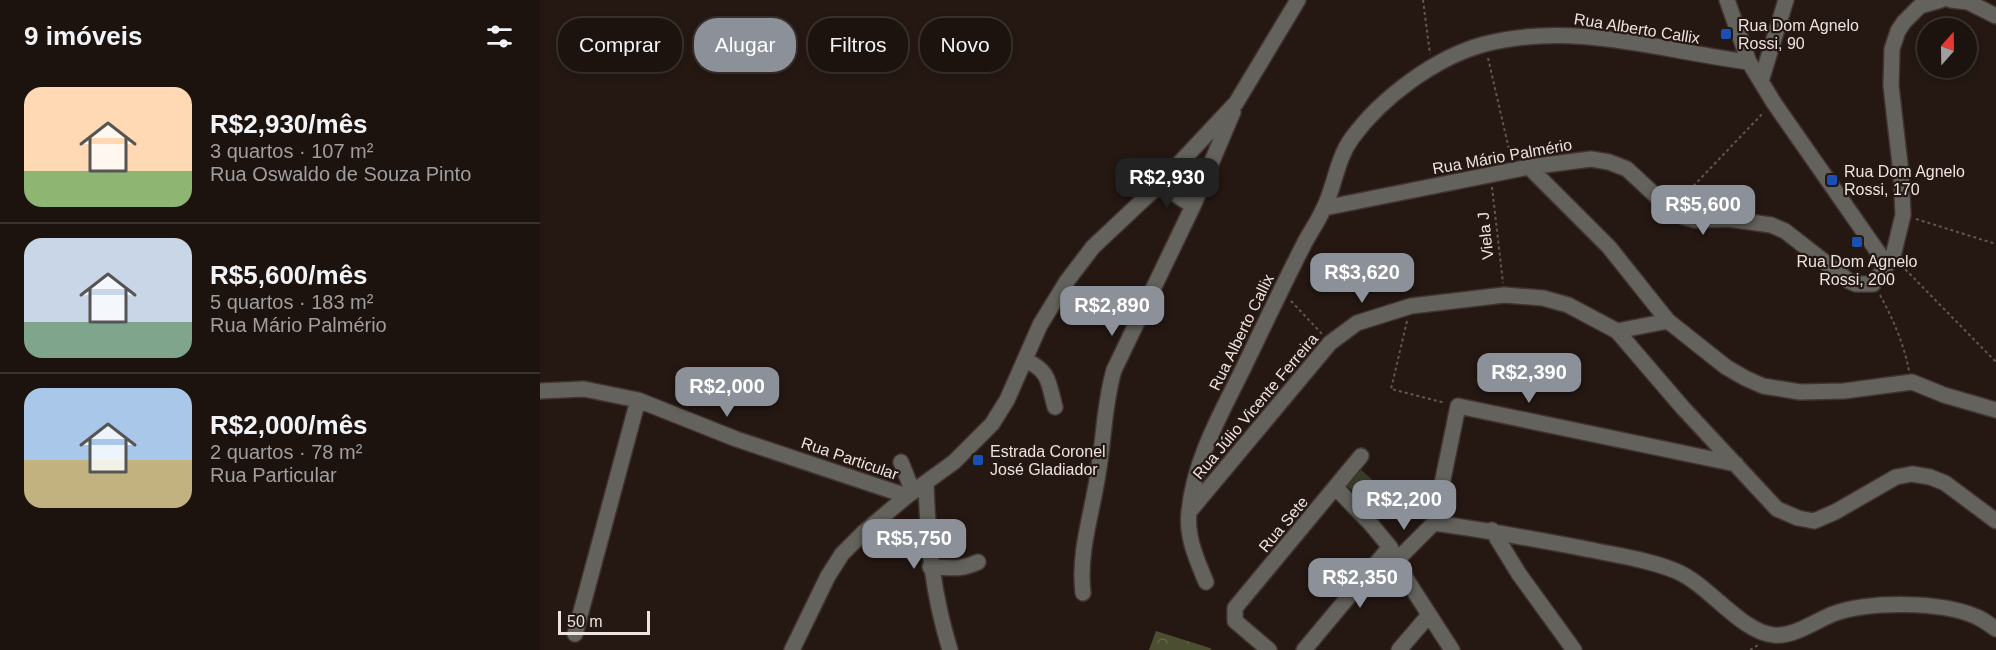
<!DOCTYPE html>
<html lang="pt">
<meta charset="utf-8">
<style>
:root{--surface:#1c120e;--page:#29201c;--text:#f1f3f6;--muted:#a09e9e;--line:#3a322e;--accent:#8c9099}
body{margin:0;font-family:Arial,sans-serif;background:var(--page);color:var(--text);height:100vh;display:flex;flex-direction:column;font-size:22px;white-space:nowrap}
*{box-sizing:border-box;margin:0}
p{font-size:20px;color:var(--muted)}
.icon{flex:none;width:33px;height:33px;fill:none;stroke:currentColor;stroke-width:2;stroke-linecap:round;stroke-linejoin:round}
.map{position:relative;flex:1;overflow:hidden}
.details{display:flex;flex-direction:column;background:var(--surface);width:540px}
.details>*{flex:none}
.hud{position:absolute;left:18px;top:18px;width:570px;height:54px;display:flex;gap:12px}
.needle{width:39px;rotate:20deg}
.fabs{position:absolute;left:1377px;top:18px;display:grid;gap:12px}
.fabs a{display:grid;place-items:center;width:60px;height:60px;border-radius:50%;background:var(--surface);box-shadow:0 3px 9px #0003,0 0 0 2px var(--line);font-size:30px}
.scale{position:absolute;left:18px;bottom:15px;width:92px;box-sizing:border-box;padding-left:6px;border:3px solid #ece2df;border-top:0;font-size:16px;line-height:21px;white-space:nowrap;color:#ece2df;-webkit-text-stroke:4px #251813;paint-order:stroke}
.price{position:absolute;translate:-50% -51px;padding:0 14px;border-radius:12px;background:var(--accent);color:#fff;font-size:20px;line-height:39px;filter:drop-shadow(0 2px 3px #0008)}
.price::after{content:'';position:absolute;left:50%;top:36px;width:18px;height:14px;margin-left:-9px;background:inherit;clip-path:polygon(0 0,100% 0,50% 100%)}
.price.selected{background:#222;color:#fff}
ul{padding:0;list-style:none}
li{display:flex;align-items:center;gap:18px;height:150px;padding:0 24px}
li+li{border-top:2px solid var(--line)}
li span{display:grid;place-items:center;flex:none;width:168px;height:120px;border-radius:18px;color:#555}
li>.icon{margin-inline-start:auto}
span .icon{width:72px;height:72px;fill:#fffc;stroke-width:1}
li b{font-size:26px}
h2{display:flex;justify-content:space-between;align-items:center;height:72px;padding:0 24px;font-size:26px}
.pill{padding:0 21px;border-radius:24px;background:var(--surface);box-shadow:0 3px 9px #0003,0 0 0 2px var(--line);font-size:21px;line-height:54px}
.pill.selected{background:var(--accent);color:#fff}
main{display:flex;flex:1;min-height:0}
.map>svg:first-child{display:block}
.forest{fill:url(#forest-crowns)}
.garden{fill:#3b3e26}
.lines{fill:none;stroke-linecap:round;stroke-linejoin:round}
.minor-casing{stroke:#413430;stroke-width:18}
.path{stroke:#625651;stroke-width:2;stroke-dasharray:3 3;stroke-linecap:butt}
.minor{stroke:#64625c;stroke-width:15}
.transit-dot{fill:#1a4fb4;stroke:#251813;stroke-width:2}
.labels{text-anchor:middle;stroke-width:4.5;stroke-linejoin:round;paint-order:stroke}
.poi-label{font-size:16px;fill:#ece2df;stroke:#251813;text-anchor:start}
.street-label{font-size:16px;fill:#ece2df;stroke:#251813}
</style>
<main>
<section class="details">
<h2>9 imóveis<svg class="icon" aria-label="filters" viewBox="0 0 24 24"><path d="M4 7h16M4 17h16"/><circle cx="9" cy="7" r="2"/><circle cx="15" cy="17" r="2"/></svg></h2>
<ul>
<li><span style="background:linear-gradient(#ffd9b3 70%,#8fb573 0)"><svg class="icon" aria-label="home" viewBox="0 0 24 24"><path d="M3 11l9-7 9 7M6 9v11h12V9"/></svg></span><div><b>R$2,930/mês</b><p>3 quartos · 107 m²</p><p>Rua Oswaldo de Souza Pinto</p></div></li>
<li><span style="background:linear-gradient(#c9d6e8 70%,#7fa58c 0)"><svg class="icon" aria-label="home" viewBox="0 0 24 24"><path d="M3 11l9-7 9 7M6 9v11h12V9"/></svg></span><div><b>R$5,600/mês</b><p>5 quartos · 183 m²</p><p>Rua Mário Palmério</p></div></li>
<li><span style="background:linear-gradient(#a9c7e8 60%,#c2b280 0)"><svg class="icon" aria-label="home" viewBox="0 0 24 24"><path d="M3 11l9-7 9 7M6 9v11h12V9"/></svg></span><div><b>R$2,000/mês</b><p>2 quartos · 78 m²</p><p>Rua Particular</p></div></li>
</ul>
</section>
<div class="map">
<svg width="1456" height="650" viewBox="0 0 1456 650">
<defs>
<pattern id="forest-crowns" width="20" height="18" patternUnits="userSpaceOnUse" patternTransform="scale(1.5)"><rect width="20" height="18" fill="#4b4e31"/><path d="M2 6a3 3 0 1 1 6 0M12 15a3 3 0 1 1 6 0" fill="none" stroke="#65674e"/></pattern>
</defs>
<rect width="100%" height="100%" fill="#251813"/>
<path class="forest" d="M 616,631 L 670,648 L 672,650 L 609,650 Z"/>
<path class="garden" d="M 821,470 L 853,498 L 839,514 L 807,486 Z"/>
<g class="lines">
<g class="minor-casing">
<path id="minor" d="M 1187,0 L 1209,62 L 1234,103 L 1347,265
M 1411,0 L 1428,2 L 1456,16
M 1221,81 L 1246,0
M 989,167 L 1069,247 L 1128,321 L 1186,367 L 1205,378 L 1223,386 L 1260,392 L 1304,391 L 1372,382 L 1404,395 L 1456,410
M 620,184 L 653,206
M 784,208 L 989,167 L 1051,159 L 1069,162 L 1087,169 L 1131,210 L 1143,217 L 1155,220 L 1189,219 L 1231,225 L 1245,231 L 1309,281 L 1316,284 L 1333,284 L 1353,256 L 1363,215 L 1361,173 L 1351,86 L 1352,49 L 1358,31 L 1364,22 L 1380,6 L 1401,0
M 1077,331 L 1128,321
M 485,360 C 510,371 508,382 515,407
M 0,391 L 44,389 L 98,400 L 196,439 L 367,496
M 361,462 L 373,492
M 386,483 C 388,544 392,591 410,650
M 796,488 L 830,523 L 850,547 L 865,577 L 912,650
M 649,512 L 790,343 L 817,323 L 871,306 L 964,295 L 1003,298 L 1028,305 L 1077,331 L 1143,408 L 1237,509 L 1258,518 L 1274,521 L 1295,512 L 1356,477 L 1372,474 L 1390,477 L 1405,483 L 1456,521
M 894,523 C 947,530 999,540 1052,550 C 1080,556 1109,560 1136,571 C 1168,584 1202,633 1234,635 C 1254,637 1275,621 1293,614 C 1329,601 1402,601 1437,617 C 1444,620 1450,625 1456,629
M 894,523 L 918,406 L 1196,464
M 952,530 L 979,574 L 1034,650
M 856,561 L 894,523
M 390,567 C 410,567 419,571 438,562
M 666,582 C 657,560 646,537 649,512 C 654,462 678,419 700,375 C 721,332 741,289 763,246 C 769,234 777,223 783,210 C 795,187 796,160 812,138 C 842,97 896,57 945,44 C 1034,21 1122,51 1209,62
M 543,593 C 538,553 552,514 558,474 C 564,439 564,404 574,370 L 653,206 L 693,112
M 35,634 L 98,400
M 252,650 L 288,576 L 302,554 L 323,533 L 367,496 L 414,462 L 452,424 L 467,400 L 500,325 L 527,281 L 553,247 L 620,184 L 696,103 L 758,0
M 729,650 L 695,621 L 695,608 L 821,456
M 764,650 L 850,547
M 859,650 L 889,615"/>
</g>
<path class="path" d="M 883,0 L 890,54
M 948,58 L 971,158
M 952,187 L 963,283
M 1141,199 L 1224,112
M 1376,219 L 1456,244
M 1361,265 L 1456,362
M 1340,295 C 1353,319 1364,344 1369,371
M 751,301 L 782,334
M 867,321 L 851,389 L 905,403
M 1210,650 L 1218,645"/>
<use href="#minor" class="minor"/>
</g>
<g class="transit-dot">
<rect x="1180" y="28" width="12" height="12" rx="3"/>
<rect x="1286" y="174" width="12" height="12" rx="3"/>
<rect x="1311" y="236" width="12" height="12" rx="3"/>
<rect x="432" y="454" width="12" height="12" rx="3"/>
</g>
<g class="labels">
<g class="poi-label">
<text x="1198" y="31">Rua Dom Agnelo<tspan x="1198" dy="18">Rossi, 90</tspan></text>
<text x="1304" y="177">Rua Dom Agnelo<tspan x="1304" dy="18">Rossi, 170</tspan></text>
<text x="1317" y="267" text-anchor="middle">Rua Dom Agnelo<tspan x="1317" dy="18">Rossi, 200</tspan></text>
<text x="450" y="457">Estrada Coronel<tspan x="450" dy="18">José Gladiador</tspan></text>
</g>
<g class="street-label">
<text transform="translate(1097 28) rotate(9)" y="6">Rua Alberto Callix</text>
<text transform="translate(962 156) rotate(-10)" y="6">Rua Mário Palmério</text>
<text transform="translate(945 236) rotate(-96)" y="6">Viela J</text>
<text transform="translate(701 332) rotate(-64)" y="6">Rua Alberto Callix</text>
<text transform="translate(715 406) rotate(-50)" y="6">Rua Júlio Vicente Ferreira</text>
<text transform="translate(310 458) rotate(19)" y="6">Rua Particular</text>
<text transform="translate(743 524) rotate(-50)" y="6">Rua Sete</text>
</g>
</g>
</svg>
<div class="fabs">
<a><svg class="needle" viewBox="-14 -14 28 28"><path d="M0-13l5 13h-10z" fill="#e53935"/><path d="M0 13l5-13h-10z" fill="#a09e9e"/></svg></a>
</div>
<div class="scale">50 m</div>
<b class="price selected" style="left:627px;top:209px">R$2,930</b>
<b class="price" style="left:1163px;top:236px">R$5,600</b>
<b class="price" style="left:822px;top:304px">R$3,620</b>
<b class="price" style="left:572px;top:337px">R$2,890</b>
<b class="price" style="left:989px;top:404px">R$2,390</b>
<b class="price" style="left:187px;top:418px">R$2,000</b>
<b class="price" style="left:864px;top:531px">R$2,200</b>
<b class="price" style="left:374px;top:570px">R$5,750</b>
<b class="price" style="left:820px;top:609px">R$2,350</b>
<div class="hud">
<a class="pill">Comprar</a>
<a class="pill selected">Alugar</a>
<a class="pill">Filtros</a>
<a class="pill">Novo</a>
</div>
</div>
</main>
